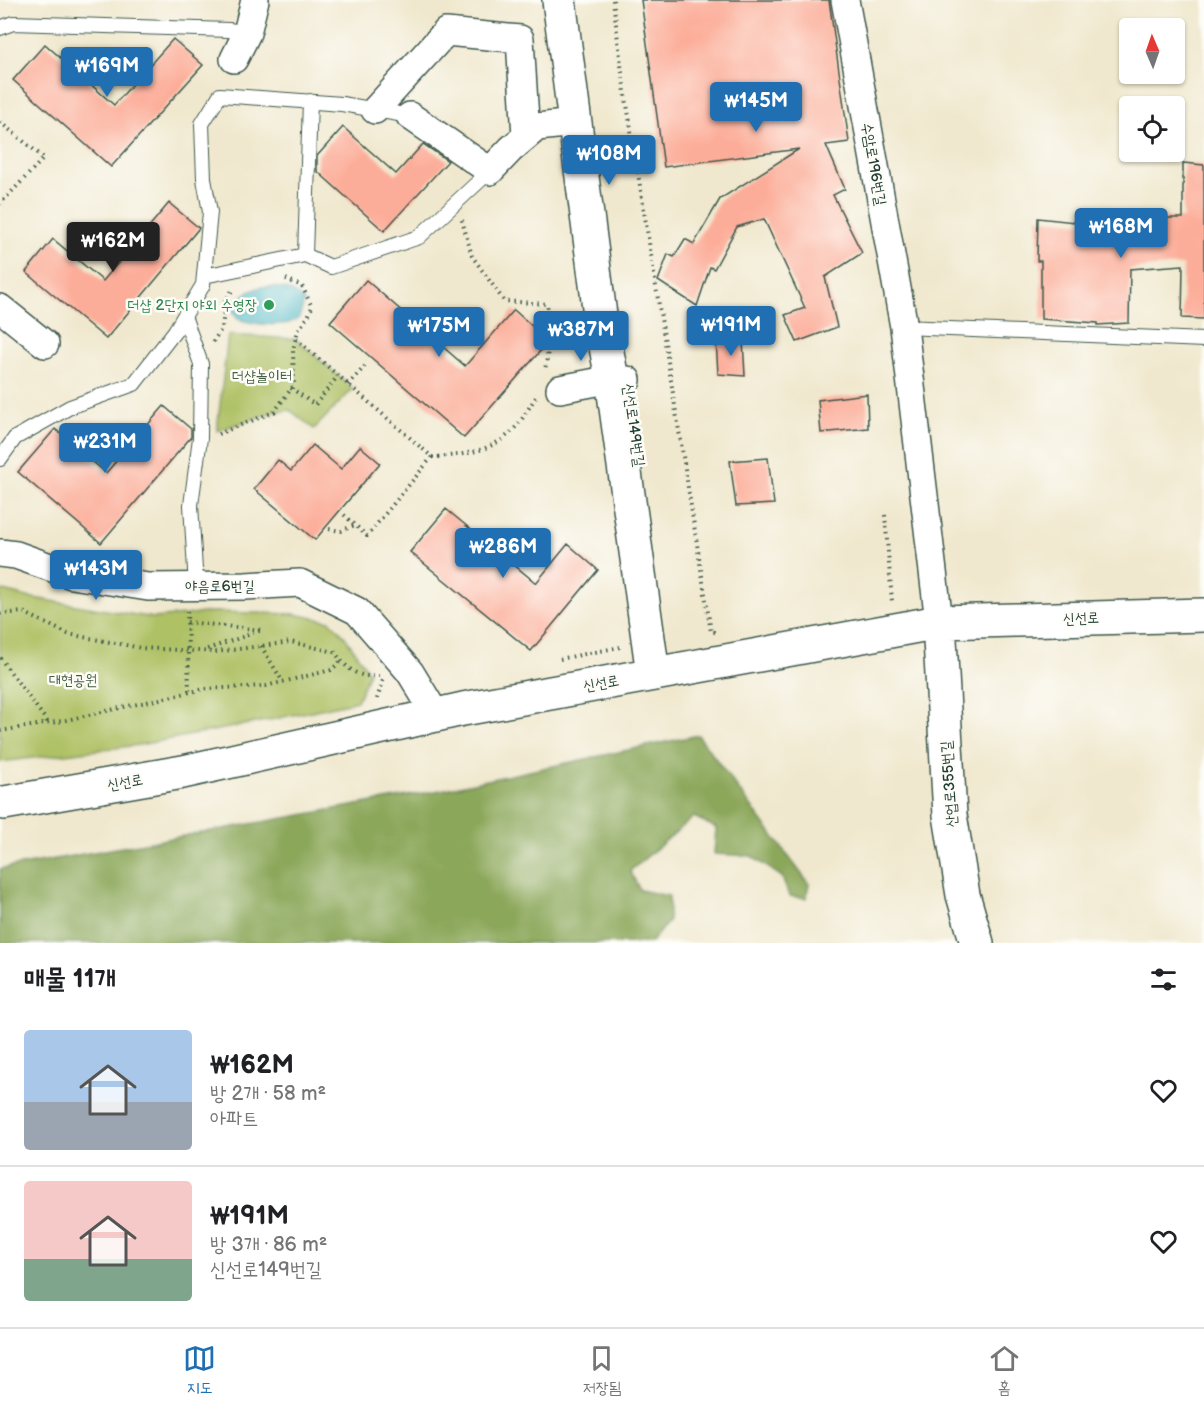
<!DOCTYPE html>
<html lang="ko">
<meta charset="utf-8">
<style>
:root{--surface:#fff;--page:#f6f6f6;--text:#202124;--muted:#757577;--line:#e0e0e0;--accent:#1f6fb2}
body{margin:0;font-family:"Balsamiq Sans","Poor Story",sans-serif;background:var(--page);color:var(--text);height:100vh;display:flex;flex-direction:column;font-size:22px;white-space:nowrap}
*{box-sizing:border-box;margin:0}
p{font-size:20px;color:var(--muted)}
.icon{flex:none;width:33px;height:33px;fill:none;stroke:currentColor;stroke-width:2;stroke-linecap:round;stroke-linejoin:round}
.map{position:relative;height:943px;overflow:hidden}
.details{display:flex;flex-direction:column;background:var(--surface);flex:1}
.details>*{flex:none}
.needle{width:39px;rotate:358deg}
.controls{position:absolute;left:1119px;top:18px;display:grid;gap:12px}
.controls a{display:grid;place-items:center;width:66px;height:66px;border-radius:6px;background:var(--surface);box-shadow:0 2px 4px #0004;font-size:30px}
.price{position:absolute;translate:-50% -51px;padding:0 14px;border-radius:6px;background:var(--accent);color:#fff;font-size:20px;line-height:39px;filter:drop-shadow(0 2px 3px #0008)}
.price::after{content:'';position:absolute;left:50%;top:36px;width:18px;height:14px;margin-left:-9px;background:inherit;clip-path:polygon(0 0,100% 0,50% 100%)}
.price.on{background:#222;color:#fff}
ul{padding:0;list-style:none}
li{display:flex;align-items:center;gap:18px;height:150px;padding:0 24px}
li+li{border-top:2px solid var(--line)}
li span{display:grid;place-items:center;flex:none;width:168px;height:120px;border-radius:6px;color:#555}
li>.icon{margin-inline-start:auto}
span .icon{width:72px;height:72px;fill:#fffc;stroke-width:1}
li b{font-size:26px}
h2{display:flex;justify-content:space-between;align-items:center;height:72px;padding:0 24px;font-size:26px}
.dock{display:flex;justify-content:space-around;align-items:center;height:84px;border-top:2px solid var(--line);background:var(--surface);font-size:16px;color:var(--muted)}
.dock a{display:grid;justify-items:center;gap:3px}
.dock .on{color:var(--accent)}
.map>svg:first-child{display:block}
.green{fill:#afc165;stroke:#677f4c;stroke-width:1.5}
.forest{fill:#8ba75a;stroke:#557247;stroke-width:1.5}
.water{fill:#49b6c5;stroke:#347a7c;stroke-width:1.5}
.building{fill:#fcad99}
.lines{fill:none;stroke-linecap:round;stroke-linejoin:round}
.service-casing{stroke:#3e574b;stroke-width:16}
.minor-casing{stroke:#3e574b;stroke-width:30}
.tertiary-casing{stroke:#3e574b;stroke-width:36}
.path{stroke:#3e574b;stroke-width:4;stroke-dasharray:1.5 4.5;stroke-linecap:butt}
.service{stroke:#fff;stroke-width:14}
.minor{stroke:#fff;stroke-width:27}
.tertiary{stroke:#fff;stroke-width:33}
.leisure-dot{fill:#2e9e5b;stroke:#fdfcf7;stroke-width:2}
.labels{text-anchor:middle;stroke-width:5;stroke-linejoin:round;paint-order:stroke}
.street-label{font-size:15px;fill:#1f3d34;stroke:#fdfcf7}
.leisure-label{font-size:15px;fill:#27864d;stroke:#fdfcf7;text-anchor:end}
.park-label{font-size:15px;fill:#435e40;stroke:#fdfcf7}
</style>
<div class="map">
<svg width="1204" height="943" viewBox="0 0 1204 943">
<rect width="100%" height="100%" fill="#fdfcf7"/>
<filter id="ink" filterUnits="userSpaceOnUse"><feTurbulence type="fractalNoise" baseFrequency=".0167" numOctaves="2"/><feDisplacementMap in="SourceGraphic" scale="12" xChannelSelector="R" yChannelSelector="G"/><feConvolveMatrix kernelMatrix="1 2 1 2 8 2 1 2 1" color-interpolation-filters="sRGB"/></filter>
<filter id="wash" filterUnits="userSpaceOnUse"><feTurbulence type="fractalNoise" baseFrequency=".008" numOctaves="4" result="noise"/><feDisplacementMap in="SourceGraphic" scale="24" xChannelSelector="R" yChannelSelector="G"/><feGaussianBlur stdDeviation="1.35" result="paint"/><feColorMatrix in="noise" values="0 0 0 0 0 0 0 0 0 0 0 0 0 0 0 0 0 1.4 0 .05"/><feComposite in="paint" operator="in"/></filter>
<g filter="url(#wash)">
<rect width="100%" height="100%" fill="#f0e8ce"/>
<path class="green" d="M 228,335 L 296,339 L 353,389 L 314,429 L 290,410 L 274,412 L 217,431 Z
M 0,590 L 27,597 L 154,618 L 214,612 L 294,614 L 330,621 L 343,634 L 369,672 L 357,701 L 265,721 L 139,745 L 0,762 Z"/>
<path class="forest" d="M 698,735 L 809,884 L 806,898 L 789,896 L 782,877 L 751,856 L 714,854 L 716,828 L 694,817 L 630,871 L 640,890 L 669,896 L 669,921 L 650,943 L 0,943 L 0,869 L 441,790 Z"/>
<path class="water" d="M 261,287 C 277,286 294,288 304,302 L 299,318 C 286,329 253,324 238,319 L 233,311 C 237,296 247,292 261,287 Z"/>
<g id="blocks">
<path class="building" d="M 641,0 L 829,0 L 849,142 L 826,145 L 845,189 L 833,195 L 862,253 L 825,277 L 837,327 L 797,342 L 785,315 L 805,308 L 764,219 L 737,227 L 714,269 L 710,267 L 697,306 L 658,281 L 668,254 L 674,257 L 685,239 L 694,244 L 720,199 L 799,149 L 664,167 Z
M 173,39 L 203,65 L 111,167 L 13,80 L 45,44 L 114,105 Z
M 343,127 L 396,174 L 423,144 L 448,161 L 384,231 L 317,171 L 317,156 Z
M 1183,163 L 1204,165 L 1204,319 L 1182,318 L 1183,265 L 1130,269 L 1129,323 L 1098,325 L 1098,323 L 1041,319 L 1041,261 L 1037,261 L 1038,218 L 1093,224 L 1093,218 L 1183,218 Z
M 169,203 L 199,228 L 106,339 L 26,272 L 53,239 L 103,281 Z
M 366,280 L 465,366 L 514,310 L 549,341 L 464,438 L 330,322 Z
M 716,339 L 743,340 L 745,376 L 718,374 Z
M 867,394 L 868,428 L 821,433 L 818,400 Z
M 164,406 L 191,429 L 191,437 L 101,543 L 18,472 L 55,429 L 106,473 Z
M 313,445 L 341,469 L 360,446 L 380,463 L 315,540 L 254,489 L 278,460 L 291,471 Z
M 768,458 L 774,504 L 736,506 L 730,461 Z
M 446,509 L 536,583 L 568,544 L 598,570 L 531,651 L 410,552 Z"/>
</g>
</g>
<g filter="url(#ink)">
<use href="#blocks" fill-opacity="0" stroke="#3e574b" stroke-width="1.5"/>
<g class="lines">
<g class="service-casing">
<path id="service" d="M 0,28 L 13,23 L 229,30 L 247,33
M 305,255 L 331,267 L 419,237 L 490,171
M 204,276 L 305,255 L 310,101
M 184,316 L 201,364 L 200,438 L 191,505 L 196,586
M 904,327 L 1204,340
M 0,459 L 15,438 L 70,407 L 134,384 L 175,331 L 203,285 L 210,212 L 204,179 L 202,124 L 220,95 L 342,104 L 410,116"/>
</g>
<g class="minor-casing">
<path id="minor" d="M 845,0 L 904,327 L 939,622
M 234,59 L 247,33 L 255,0
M 375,110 L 446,32 L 520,39 L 526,136
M 410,116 L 490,171 L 511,149 L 537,127 L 575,123
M 0,308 L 45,344
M 560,389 L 612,379 L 627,380
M 0,553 L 16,555 L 72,575 L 148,587 L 245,586 L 300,583 L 357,611 L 410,672 L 436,715"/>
</g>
<g class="tertiary-casing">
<path id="tertiary" d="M 559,0 L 600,315 L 612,379 L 653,674
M 939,622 L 950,815 L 963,895 L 977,943
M 4,803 L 183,772 L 463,709 L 939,622 L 1204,615"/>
</g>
<path class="path" d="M 613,0 L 622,73 L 711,632 L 716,632
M 0,122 L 44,158 L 0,204
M 462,220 L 472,256 L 504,301 L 547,304 L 551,334 L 545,370
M 296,339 L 432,457 L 367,536 L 341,512
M 213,342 L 222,328 L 225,302 L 233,289
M 348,385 L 366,365
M 291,388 L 315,405 L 338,376
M 218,434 L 274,412 L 294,385 L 293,350 L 298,330 L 308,317 L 312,307 L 302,286 L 286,279
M 432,457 C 461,456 495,451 515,428 C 523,419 529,407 536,397
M 885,515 L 892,601
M 329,529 L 341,531 L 355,525
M 187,611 L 189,692
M 0,614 L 23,612 L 68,634 L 141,648 L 216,652 L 291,642 L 335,652 C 347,670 358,678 379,676
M 187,622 L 262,630 L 205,650
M 261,646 L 283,682
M 0,658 L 49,724
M 560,659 L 620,647
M 377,699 L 383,680
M 0,731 L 62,721 L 204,689 L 266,686 L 331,670 L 341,661"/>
<use href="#service" class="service"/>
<use href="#minor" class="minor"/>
<use href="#tertiary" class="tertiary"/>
</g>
</g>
<circle class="leisure-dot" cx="269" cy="305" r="6"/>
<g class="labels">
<g class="street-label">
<text transform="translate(874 164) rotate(80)" y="5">수암로196번길</text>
<text transform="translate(634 425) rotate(82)" y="5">신선로149번길</text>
<text x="220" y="591">야음로6번길</text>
<text transform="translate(1081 618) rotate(-2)" y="5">신선로</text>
<text transform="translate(601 683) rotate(-10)" y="5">신선로</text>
<text transform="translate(125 782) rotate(-10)" y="5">신선로</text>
<text transform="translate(949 784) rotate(-94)" y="5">산업로355번길</text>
</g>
<g class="leisure-label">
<text x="257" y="310">더샵 2단지 야외 수영장</text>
</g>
<g class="park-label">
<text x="262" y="381">더샵놀이터</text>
<text x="73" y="685">대현공원</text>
</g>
</g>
</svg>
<div class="controls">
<a><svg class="needle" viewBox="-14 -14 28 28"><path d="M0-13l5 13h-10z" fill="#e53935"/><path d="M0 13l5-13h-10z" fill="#757577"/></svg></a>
<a><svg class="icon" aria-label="locate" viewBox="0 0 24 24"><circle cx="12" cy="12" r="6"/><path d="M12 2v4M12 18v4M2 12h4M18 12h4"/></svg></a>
</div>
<b class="price" style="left:107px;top:98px">₩169M</b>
<b class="price" style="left:756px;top:133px">₩145M</b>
<b class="price" style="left:609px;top:186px">₩108M</b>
<b class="price" style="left:1121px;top:259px">₩168M</b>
<b class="price on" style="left:113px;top:273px">₩162M</b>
<b class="price" style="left:731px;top:357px">₩191M</b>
<b class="price" style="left:439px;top:358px">₩175M</b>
<b class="price" style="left:581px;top:362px">₩387M</b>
<b class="price" style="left:105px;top:474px">₩231M</b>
<b class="price" style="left:503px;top:579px">₩286M</b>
<b class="price" style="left:96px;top:601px">₩143M</b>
</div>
<section class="details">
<h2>매물 11개<svg class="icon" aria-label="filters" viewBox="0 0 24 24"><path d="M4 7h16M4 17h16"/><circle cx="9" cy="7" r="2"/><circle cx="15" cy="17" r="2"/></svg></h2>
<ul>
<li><span style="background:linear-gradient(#a9c7e8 60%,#9aa5b1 0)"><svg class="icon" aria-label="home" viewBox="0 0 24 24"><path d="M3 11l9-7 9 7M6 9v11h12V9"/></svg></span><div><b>₩162M</b><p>방 2개 · 58 m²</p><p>아파트</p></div><svg class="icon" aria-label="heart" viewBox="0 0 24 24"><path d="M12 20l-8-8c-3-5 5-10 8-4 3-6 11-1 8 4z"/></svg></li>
<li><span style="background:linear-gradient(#f6c9c9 65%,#7fa58c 0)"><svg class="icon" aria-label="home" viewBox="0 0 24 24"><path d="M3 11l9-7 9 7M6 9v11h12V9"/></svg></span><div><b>₩191M</b><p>방 3개 · 86 m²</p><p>신선로149번길</p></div><svg class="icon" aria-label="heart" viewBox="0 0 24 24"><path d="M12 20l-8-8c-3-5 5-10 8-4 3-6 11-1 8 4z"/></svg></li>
</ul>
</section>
<nav class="dock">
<a class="on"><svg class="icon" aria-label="map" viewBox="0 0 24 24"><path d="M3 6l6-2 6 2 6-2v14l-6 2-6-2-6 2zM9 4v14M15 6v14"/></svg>지도</a>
<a><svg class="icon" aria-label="saved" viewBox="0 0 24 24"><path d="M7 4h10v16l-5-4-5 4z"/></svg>저장됨</a>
<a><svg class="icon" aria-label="home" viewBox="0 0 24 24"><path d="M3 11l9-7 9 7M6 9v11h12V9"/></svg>홈</a>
</nav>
